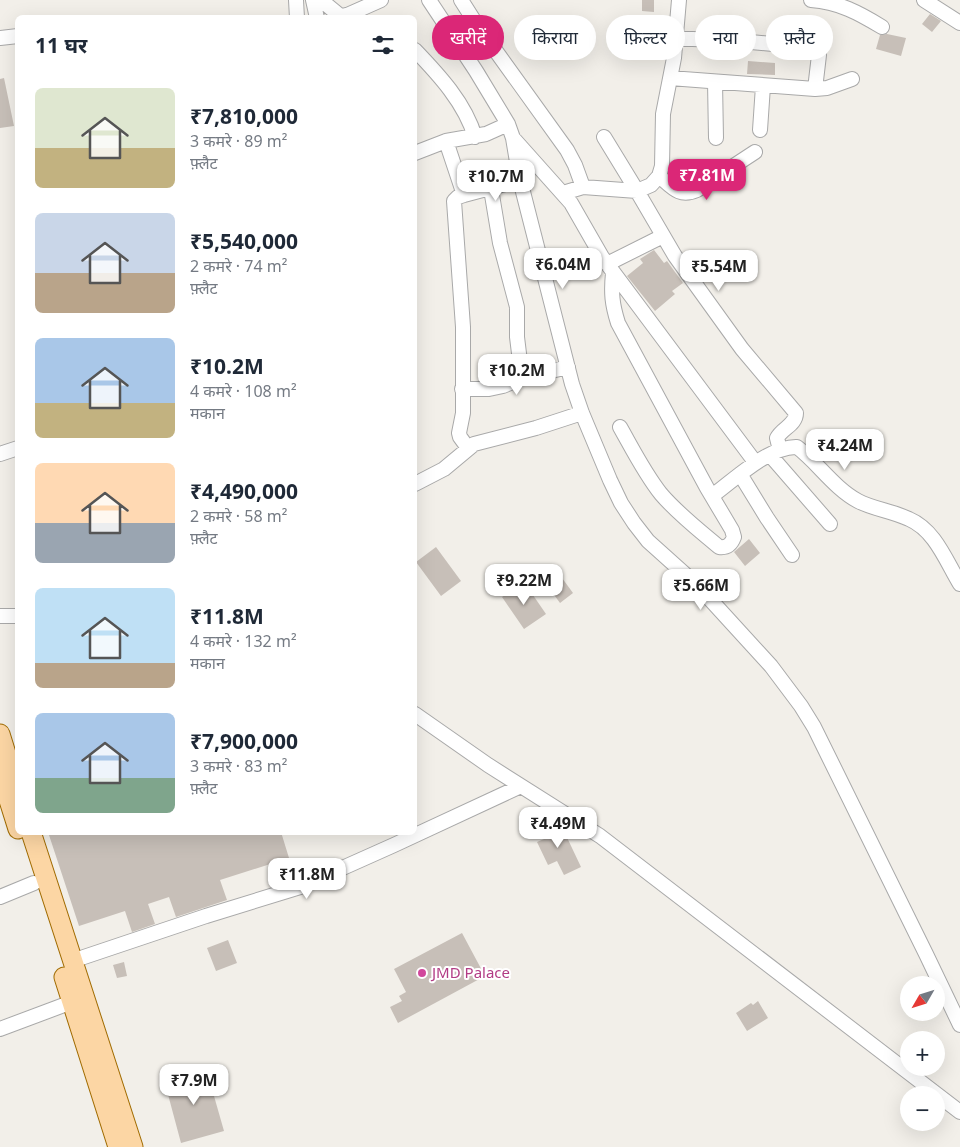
<!DOCTYPE html>
<html lang="hi">
<meta charset="utf-8">
<style>
:root{--surface:#fff;--page:#f6f6f7;--text:#1f2937;--muted:#747a83;--accent:#db2777}
body{margin:0;font-family:"Noto Sans","Noto Sans Devanagari",sans-serif;background:var(--page);color:var(--text);height:100vh;display:flex;flex-direction:column;font-size:19px;white-space:nowrap}
*{box-sizing:border-box;margin:0}
p{font-size:16px;color:var(--muted)}
.icon{flex:none;width:28px;height:28px;fill:none;stroke:currentColor;stroke-width:2;stroke-linecap:round;stroke-linejoin:round}
.map{position:relative;flex:1;overflow:hidden}
.side{position:absolute;left:15px;top:15px;width:402px;height:820px;display:flex;flex-direction:column;background:var(--surface);border-radius:8px;box-shadow:0 5px 20px #0002}
.side>*{flex:none}
.guide{position:absolute;left:432px;top:15px;width:452px;height:45px;display:flex;gap:10px}
.needle{width:32px;rotate:231deg}
.controls{position:absolute;left:900px;top:976px;display:grid;gap:10px}
.controls a{display:grid;place-items:center;width:45px;height:45px;border-radius:50%;background:var(--surface);box-shadow:0 5px 20px #0002;font-size:25px}
.price{position:absolute;translate:-50% -42px;padding:0 11px;border-radius:10px;background:#fff;color:#222;font-size:16px;line-height:32px;filter:drop-shadow(0 1px 2px #0008)}
.price::after{content:'';position:absolute;left:50%;top:30px;width:15px;height:11px;margin-left:-8px;background:inherit;clip-path:polygon(0 0,100% 0,50% 100%)}
.price.on{background:var(--accent);color:#fff}
ul{padding:0;list-style:none}
li{display:flex;align-items:center;gap:15px;height:125px;padding:0 20px}
li span{display:grid;place-items:center;flex:none;width:140px;height:100px;border-radius:8px;color:#555}
li>.icon{margin-inline-start:auto}
span .icon{width:60px;height:60px;fill:#fffc;stroke-width:1}
li b{font-size:21px}
h2{display:flex;justify-content:space-between;align-items:center;height:60px;padding:0 20px;font-size:21px}
.chip{padding:0 18px;border-radius:22px;background:var(--surface);box-shadow:0 5px 20px #0002;font-size:18px;line-height:45px}
.chip.on{background:var(--accent);color:#fff}
.map>svg:first-child{display:block}
.building{fill:#c7bfb8}
.lines{fill:none;stroke-linecap:round;stroke-linejoin:round}
.minor-casing{stroke:#a9a9a9;stroke-width:16}
.major-casing{stroke:#a06b00;stroke-width:21}
.minor{stroke:#fff;stroke-width:14}
.major{stroke:#fcd6a4;stroke-width:19}
.hotel-dot{fill:#d1479c;stroke:#fff;stroke-width:2}
.labels{text-anchor:middle;stroke-width:4;stroke-linejoin:round;paint-order:stroke}
.hotel-label{font-size:15px;fill:#b23c85;stroke:#fff;text-anchor:start}
</style>
<div class="map">
<svg width="960" height="1147" viewBox="0 0 960 1147">
<rect width="100%" height="100%" fill="#f2efe9"/>
<path class="building" d="M 642,0 L 654,0 L 654,12 L 642,11 Z
M 930,14 L 941,21 L 932,32 L 922,24 Z
M 654,16 L 666,16 L 666,29 L 653,29 Z
M 887,34 L 906,38 L 901,56 L 876,49 L 880,35 Z
M 748,61 L 775,63 L 775,75 L 747,74 Z
M 4,78 L 14,126 L 0,128 L 0,79 Z
M 654,250 L 664,263 L 667,261 L 683,283 L 672,291 L 675,294 L 655,311 L 627,276 L 643,263 L 640,259 Z
M 749,539 L 760,553 L 745,566 L 734,552 Z
M 436,547 L 461,581 L 441,596 L 416,562 Z
M 554,567 L 573,593 L 560,603 L 541,577 Z
M 524,582 L 546,614 L 524,629 L 502,597 Z
M 550,822 L 556,833 L 563,829 L 581,867 L 564,875 L 557,861 L 548,865 L 537,842 L 544,839 L 538,829 Z
M 48,832 L 281,832 L 289,858 L 220,880 L 227,900 L 176,917 L 169,897 L 148,904 L 155,924 L 132,932 L 125,911 L 79,926 Z
M 462,933 L 485,976 L 398,1023 L 390,1007 L 402,1001 L 399,996 L 406,992 L 394,969 Z
M 228,940 L 237,963 L 216,971 L 207,948 Z
M 124,962 L 127,976 L 117,978 L 113,965 Z
M 758,1001 L 768,1018 L 747,1031 L 736,1013 L 751,1003 L 753,1005 Z
M 206,1068 L 224,1131 L 181,1143 L 166,1087 L 168,1087 L 165,1079 Z"/>
<g class="lines">
<g class="minor-casing">
<path id="minor" d="M 296,0 L 297,18
M 313,0 L 317,18
M 321,0 L 339,15 L 345,16 L 381,0
M 429,0 L 476,71 L 508,124 L 513,138 L 520,180 L 572,384 L 582,413 L 610,480 L 621,503 L 634,523 L 648,541 L 697,585 L 771,666 L 801,706 L 814,727 L 926,954 L 960,1025
M 461,0 L 475,22 L 567,150 L 575,165 L 583,187
M 811,0 C 839,2 859,13 882,27
M 924,0 L 960,23
M 622,36 L 740,41 L 815,48 L 819,55 L 815,89
M 0,38 L 18,36
M 415,50 C 439,75 465,103 475,137
M 670,78 L 815,89 L 827,88 L 852,79
M 715,82 L 716,138
M 760,130 L 763,86
M 604,137 L 637,191 L 675,256 L 742,349 L 796,413 C 796,425 782,428 777,438 L 780,450
M 513,138 L 571,203 L 602,257 L 755,462
M 446,141 L 464,195
M 415,153 L 446,141 L 486,134 L 508,124
M 659,176 C 672,187 679,198 697,190 L 755,152
M 491,189 L 500,243 L 517,307 L 517,337 L 522,378
M 563,193 L 583,187 L 637,191 L 651,185 L 659,176 L 662,166 L 663,114 L 674,58 L 679,0
M 607,264 L 663,236
M 613,273 C 611,293 612,304 618,323 L 707,488 L 732,530 L 734,537 C 731,545 727,548 719,547 C 699,530 678,514 661,494 C 645,474 633,450 620,427
M 462,389 L 489,389 L 503,386 L 522,378 L 568,367
M 468,448 L 460,437 L 459,433 L 463,413 L 463,327 L 454,201 L 458,197 L 464,195 L 520,180
M 0,454 L 18,448
M 770,455 L 830,524
M 740,474 L 767,518 L 792,555
M 415,484 L 444,469 L 474,444 L 536,428 L 582,413
M 712,496 C 734,480 769,446 797,447 C 818,463 834,488 858,501 C 873,509 892,511 909,519 C 935,530 946,561 960,584
M 0,616 L 18,616
M 415,714 L 488,765 L 600,836 L 960,1112
M 0,897 L 34,883
M 72,961 L 206,916 L 300,887 L 394,845 L 521,786
M 0,1029 L 72,1002"/>
</g>
<g class="major-casing">
<path id="major" d="M 0,734 L 16,786
M 0,772 L 18,829
M 31,832 L 133,1147
M 64,977 L 118,1147"/>
</g>
<use href="#minor" class="minor"/>
<use href="#major" class="major"/>
</g>
<circle class="hotel-dot" cx="422" cy="973" r="5"/>
<g class="labels">
<g class="hotel-label">
<text x="432" y="978">JMD Palace</text>
</g>
</g>
</svg>
<div class="controls">
<a><svg class="needle" viewBox="-14 -14 28 28"><path d="M0-13l5 13h-10z" fill="#e53935"/><path d="M0 13l5-13h-10z" fill="#747a83"/></svg></a>
<a>+</a>
<a>−</a>
</div>
<b class="price on" style="left:707px;top:201px">₹7.81M</b>
<b class="price" style="left:496px;top:202px">₹10.7M</b>
<b class="price" style="left:563px;top:290px">₹6.04M</b>
<b class="price" style="left:719px;top:292px">₹5.54M</b>
<b class="price" style="left:517px;top:396px">₹10.2M</b>
<b class="price" style="left:845px;top:471px">₹4.24M</b>
<b class="price" style="left:524px;top:606px">₹9.22M</b>
<b class="price" style="left:701px;top:611px">₹5.66M</b>
<b class="price" style="left:558px;top:849px">₹4.49M</b>
<b class="price" style="left:307px;top:900px">₹11.8M</b>
<b class="price" style="left:194px;top:1106px">₹7.9M</b>
<div class="guide">
<a class="chip on">खरीदें</a>
<a class="chip">किराया</a>
<a class="chip">फ़िल्टर</a>
<a class="chip">नया</a>
<a class="chip">फ़्लैट</a>
</div>
<section class="side">
<h2>11 घर<svg class="icon" aria-label="filters" viewBox="0 0 24 24"><path d="M4 7h16M4 17h16"/><circle cx="9" cy="7" r="2"/><circle cx="15" cy="17" r="2"/></svg></h2>
<ul>
<li><span style="background:linear-gradient(#dfe7d0 60%,#c2b280 0)"><svg class="icon" aria-label="home" viewBox="0 0 24 24"><path d="M3 11l9-7 9 7M6 9v11h12V9"/></svg></span><div><b>₹7,810,000</b><p>3 कमरे · 89 m²</p><p>फ़्लैट</p></div></li>
<li><span style="background:linear-gradient(#c9d6e8 60%,#b9a48a 0)"><svg class="icon" aria-label="home" viewBox="0 0 24 24"><path d="M3 11l9-7 9 7M6 9v11h12V9"/></svg></span><div><b>₹5,540,000</b><p>2 कमरे · 74 m²</p><p>फ़्लैट</p></div></li>
<li><span style="background:linear-gradient(#a9c7e8 65%,#c2b280 0)"><svg class="icon" aria-label="home" viewBox="0 0 24 24"><path d="M3 11l9-7 9 7M6 9v11h12V9"/></svg></span><div><b>₹10.2M</b><p>4 कमरे · 108 m²</p><p>मकान</p></div></li>
<li><span style="background:linear-gradient(#ffd9b3 60%,#9aa5b1 0)"><svg class="icon" aria-label="home" viewBox="0 0 24 24"><path d="M3 11l9-7 9 7M6 9v11h12V9"/></svg></span><div><b>₹4,490,000</b><p>2 कमरे · 58 m²</p><p>फ़्लैट</p></div></li>
<li><span style="background:linear-gradient(#bfe0f5 75%,#b9a48a 0)"><svg class="icon" aria-label="home" viewBox="0 0 24 24"><path d="M3 11l9-7 9 7M6 9v11h12V9"/></svg></span><div><b>₹11.8M</b><p>4 कमरे · 132 m²</p><p>मकान</p></div></li>
<li><span style="background:linear-gradient(#a9c7e8 65%,#7fa58c 0)"><svg class="icon" aria-label="home" viewBox="0 0 24 24"><path d="M3 11l9-7 9 7M6 9v11h12V9"/></svg></span><div><b>₹7,900,000</b><p>3 कमरे · 83 m²</p><p>फ़्लैट</p></div></li>
</ul>
</section>
</div>
